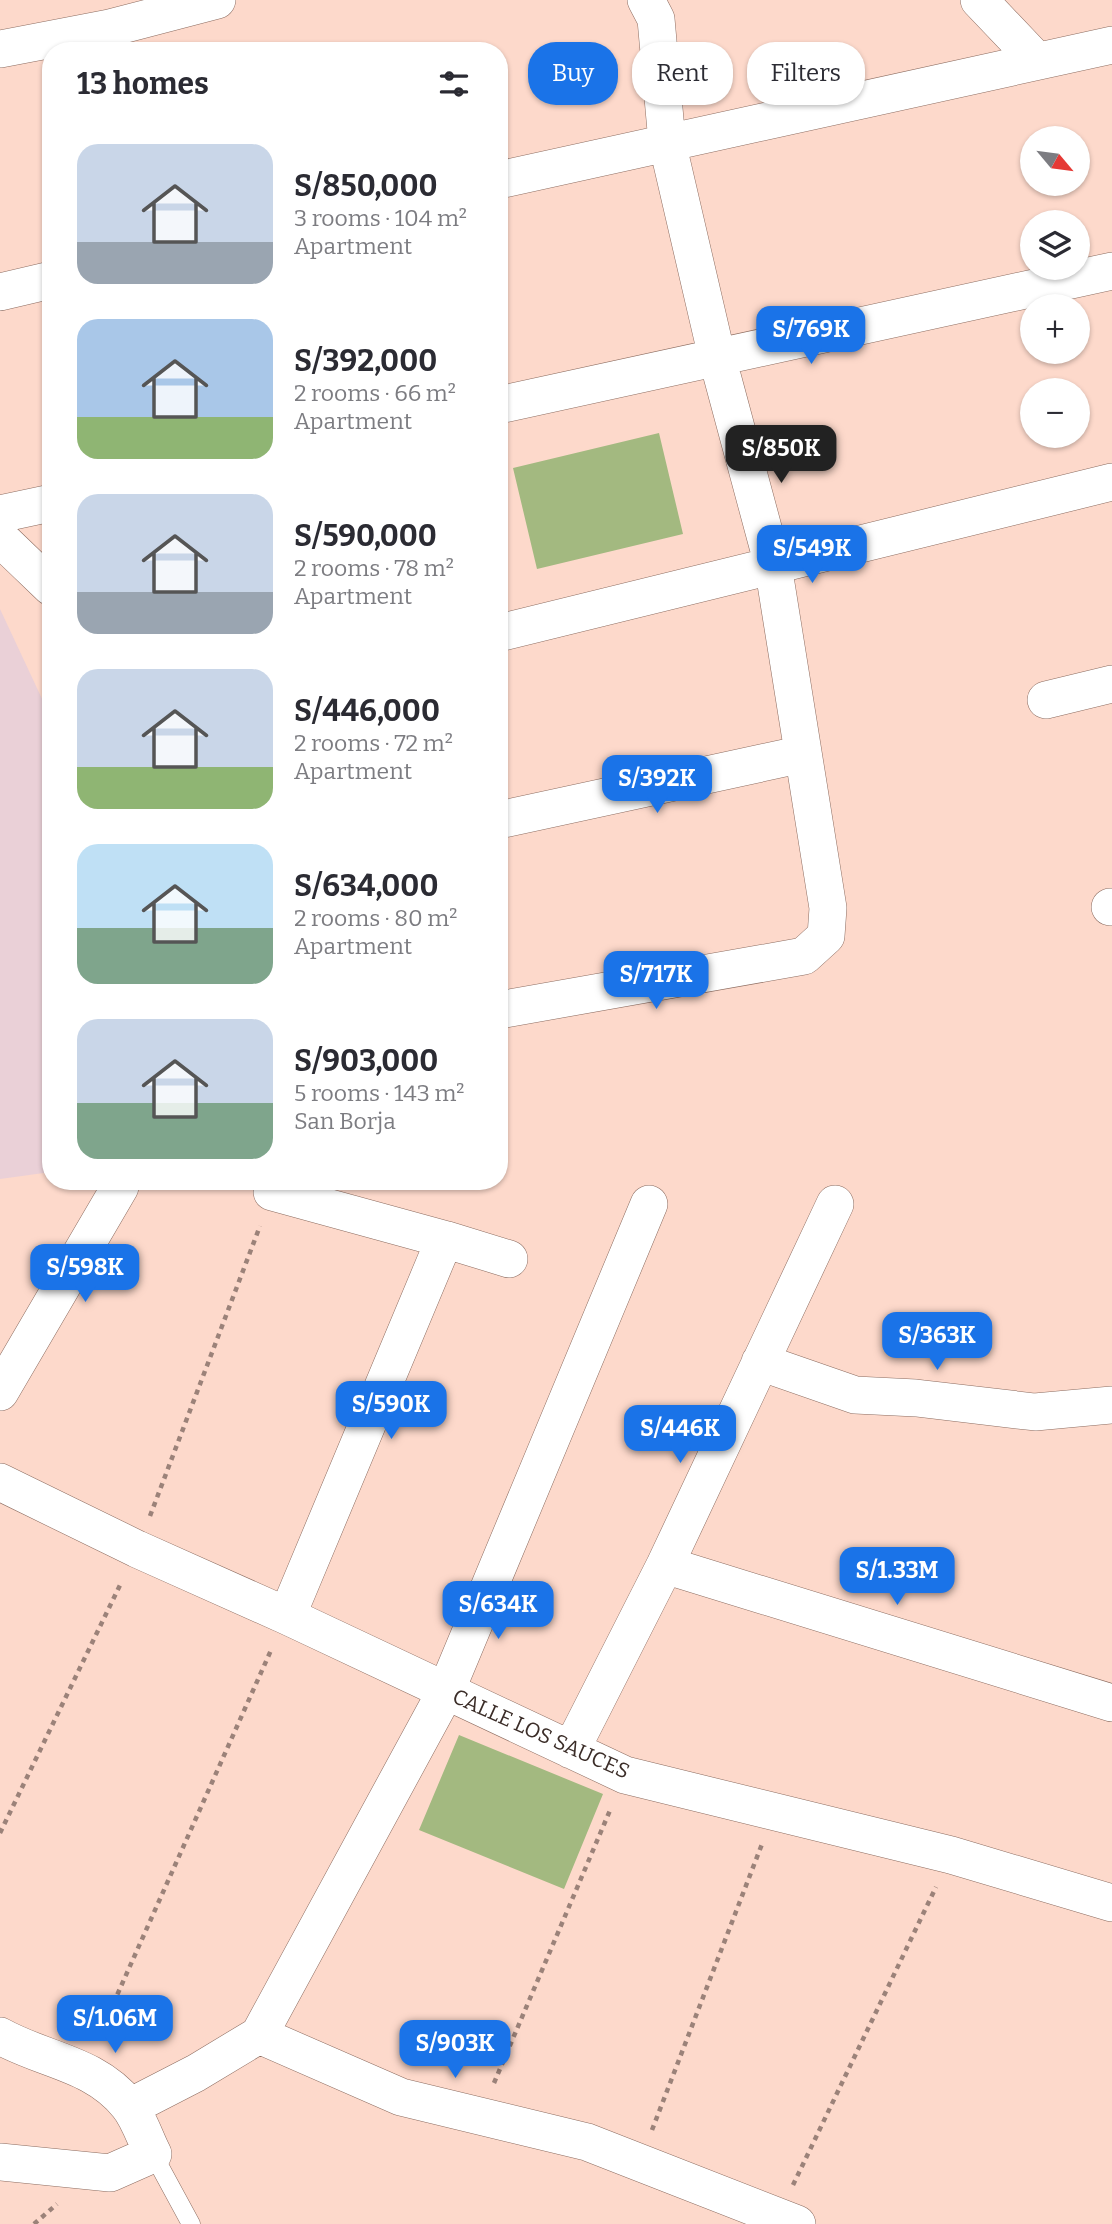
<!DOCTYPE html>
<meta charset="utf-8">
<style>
:root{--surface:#fff;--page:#f7f7f7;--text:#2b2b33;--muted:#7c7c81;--accent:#1a73e8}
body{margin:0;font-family:Bitter,serif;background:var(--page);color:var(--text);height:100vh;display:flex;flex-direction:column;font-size:26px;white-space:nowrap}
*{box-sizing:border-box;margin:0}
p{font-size:23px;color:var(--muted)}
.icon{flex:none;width:38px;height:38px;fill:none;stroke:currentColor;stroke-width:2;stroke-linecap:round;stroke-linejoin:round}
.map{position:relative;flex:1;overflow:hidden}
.drawer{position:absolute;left:42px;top:42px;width:466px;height:1148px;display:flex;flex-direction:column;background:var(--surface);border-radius:28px;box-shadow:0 2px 5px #0004}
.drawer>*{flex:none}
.banner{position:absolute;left:528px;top:42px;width:478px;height:63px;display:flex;gap:14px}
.needle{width:46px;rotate:119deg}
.buttons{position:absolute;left:1020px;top:126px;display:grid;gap:14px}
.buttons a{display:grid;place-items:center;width:70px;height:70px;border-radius:50%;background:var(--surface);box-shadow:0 2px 5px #0004;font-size:35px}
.price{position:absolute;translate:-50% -60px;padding:0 16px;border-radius:14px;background:var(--accent);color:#fff;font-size:23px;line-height:46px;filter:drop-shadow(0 2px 4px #0008)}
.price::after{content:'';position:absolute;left:50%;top:42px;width:21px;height:16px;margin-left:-10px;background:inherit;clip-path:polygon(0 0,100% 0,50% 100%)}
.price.active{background:#222;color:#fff}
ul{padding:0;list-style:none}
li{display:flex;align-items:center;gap:21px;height:175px;padding:0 35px}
li span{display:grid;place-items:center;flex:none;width:196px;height:140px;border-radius:21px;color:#555}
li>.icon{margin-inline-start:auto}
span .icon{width:84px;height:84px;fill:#fffc;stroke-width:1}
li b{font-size:30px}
h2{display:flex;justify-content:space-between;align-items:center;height:84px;padding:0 35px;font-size:30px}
.pill{padding:0 24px;border-radius:28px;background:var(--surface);box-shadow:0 2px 5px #0004;font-size:24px;line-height:63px}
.pill.active{background:var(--accent);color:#fff}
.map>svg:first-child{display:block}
.education{fill:#ead0d7}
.green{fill:#a3b980}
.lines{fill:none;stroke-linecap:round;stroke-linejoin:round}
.lane-casing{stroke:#8c6c60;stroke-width:19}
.street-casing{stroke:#8c6c60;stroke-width:38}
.path{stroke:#9b8279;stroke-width:4.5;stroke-dasharray:5 5;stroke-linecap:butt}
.lane{stroke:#fff;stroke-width:18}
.street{stroke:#fff;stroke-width:37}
.labels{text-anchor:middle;stroke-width:7;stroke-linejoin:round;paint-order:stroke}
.street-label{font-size:21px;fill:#3b2d28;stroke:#fff}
</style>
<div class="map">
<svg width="1112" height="2224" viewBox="0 0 1112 2224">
<rect width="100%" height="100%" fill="#fdd9cb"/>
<path class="education" d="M 0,609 L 51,718 L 51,1172 L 0,1179 Z"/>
<path class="green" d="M 659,433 L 683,534 L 537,569 L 513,468 Z
M 459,1735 L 603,1794 L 564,1889 L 419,1830 Z"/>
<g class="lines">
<g class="lane-casing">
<path id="lane" d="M 153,2154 L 191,2224"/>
</g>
<g class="street-casing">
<path id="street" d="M 979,0 L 1037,61
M 0,49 L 110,28 L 217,0
M 499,180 L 1112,45
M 0,292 L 51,280
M 499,405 L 1112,271
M 0,514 L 51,503
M 0,538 L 51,587
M 499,633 L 1112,482
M 1046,700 L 1112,684
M 499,820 L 803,754
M 1110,907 L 1112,907
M 499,1010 L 804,956 L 826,936 L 828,908 L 773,565 L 717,357 L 667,142 L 656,19 L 646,0
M 272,1192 L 447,1240 L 509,1259
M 760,1362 L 855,1395 L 916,1398 L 1035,1412 L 1112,1405
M 0,1392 L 120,1187
M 0,1482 L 137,1549 L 287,1616 L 625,1775 L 951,1855 L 1112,1903
M 665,1565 L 1112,1703
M 287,1616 L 441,1248 L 447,1240
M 571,1750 L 665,1565 L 835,1204
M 259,2035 L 446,1691 L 649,1204
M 0,2036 C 45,2061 94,2063 128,2105 C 139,2118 145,2139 153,2154 L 110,2173 L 0,2162
M 130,2107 L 196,2073 L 259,2035 L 401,2097 L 587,2142 L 797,2224"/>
</g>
<path class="path" d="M 150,1516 L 260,1226
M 0,1833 L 122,1581
M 97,2040 L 272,1648
M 494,2083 L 611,1808
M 652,2130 L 762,1844
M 793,2185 L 936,1887
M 34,2224 L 57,2204"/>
<use href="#lane" class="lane"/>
<use href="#street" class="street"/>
</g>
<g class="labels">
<g class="street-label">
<text transform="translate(541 1734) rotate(24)" y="7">CALLE LOS SAUCES</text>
</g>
</g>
</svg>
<div class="buttons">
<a><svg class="needle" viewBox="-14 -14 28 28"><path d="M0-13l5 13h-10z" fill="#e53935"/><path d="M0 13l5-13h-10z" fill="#7c7c81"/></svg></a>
<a><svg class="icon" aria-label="layers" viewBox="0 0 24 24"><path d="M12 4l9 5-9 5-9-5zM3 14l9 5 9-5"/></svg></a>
<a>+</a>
<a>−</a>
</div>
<b class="price" style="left:811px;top:366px">S/769K</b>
<b class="price active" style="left:781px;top:485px">S/850K</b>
<b class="price" style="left:812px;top:585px">S/549K</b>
<b class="price" style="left:657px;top:815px">S/392K</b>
<b class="price" style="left:656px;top:1011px">S/717K</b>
<b class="price" style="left:85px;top:1304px">S/598K</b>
<b class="price" style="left:937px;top:1372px">S/363K</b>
<b class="price" style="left:391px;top:1441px">S/590K</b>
<b class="price" style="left:680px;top:1465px">S/446K</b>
<b class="price" style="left:897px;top:1607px">S/1.33M</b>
<b class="price" style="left:498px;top:1641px">S/634K</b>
<b class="price" style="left:115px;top:2055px">S/1.06M</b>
<b class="price" style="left:455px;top:2080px">S/903K</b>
<div class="banner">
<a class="pill active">Buy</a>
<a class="pill">Rent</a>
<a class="pill">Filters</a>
</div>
<section class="drawer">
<h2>13 homes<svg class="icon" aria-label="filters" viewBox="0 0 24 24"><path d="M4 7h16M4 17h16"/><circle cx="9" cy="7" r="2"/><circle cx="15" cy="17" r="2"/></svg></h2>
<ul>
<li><span style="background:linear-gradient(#c9d6e8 70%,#9aa5b1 0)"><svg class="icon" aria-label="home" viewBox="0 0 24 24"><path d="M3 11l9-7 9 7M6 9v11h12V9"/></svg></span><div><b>S/850,000</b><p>3 rooms · 104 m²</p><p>Apartment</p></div></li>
<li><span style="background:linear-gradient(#a9c7e8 70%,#8fb573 0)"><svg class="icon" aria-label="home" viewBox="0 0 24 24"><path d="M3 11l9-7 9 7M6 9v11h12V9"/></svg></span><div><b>S/392,000</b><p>2 rooms · 66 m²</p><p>Apartment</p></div></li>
<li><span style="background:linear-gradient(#c9d6e8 70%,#9aa5b1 0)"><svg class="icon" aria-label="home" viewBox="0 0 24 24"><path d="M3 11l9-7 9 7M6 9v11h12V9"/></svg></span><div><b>S/590,000</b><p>2 rooms · 78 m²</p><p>Apartment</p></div></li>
<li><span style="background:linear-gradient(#c9d6e8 70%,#8fb573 0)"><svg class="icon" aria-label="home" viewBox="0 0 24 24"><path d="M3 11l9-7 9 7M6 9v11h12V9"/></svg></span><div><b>S/446,000</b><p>2 rooms · 72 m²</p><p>Apartment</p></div></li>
<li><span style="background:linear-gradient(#bfe0f5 60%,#7fa58c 0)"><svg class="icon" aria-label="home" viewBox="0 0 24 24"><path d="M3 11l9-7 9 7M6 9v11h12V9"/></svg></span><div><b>S/634,000</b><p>2 rooms · 80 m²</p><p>Apartment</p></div></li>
<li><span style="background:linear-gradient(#c9d6e8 60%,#7fa58c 0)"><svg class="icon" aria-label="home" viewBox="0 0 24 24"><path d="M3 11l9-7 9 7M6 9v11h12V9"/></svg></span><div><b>S/903,000</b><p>5 rooms · 143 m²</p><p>San Borja</p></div></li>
</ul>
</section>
</div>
